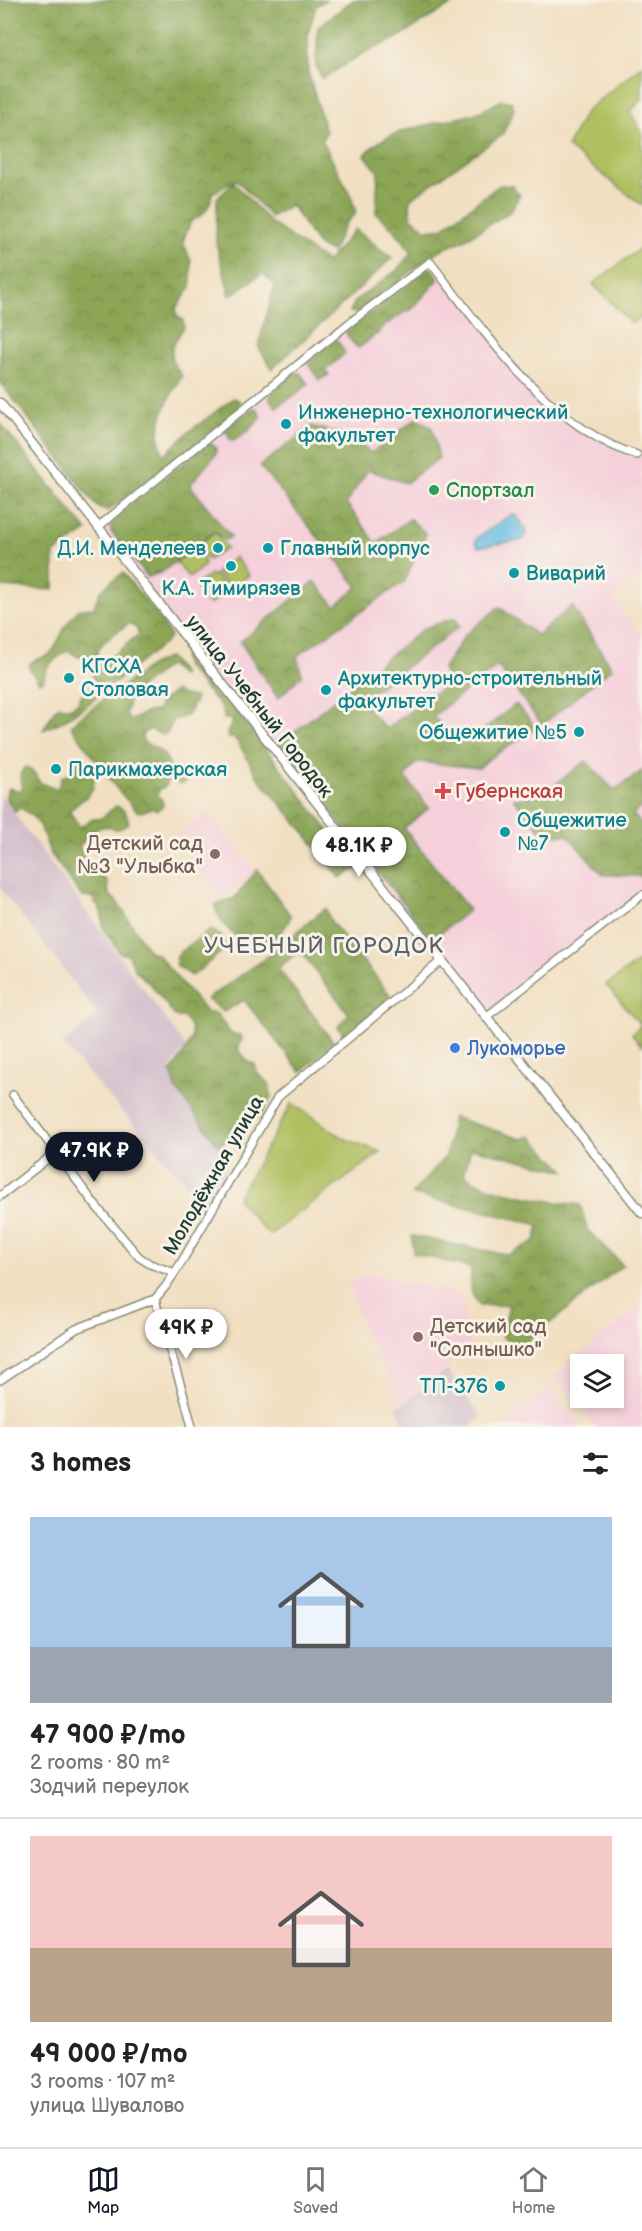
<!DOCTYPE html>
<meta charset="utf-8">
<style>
:root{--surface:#fff;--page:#f2f2f2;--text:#222;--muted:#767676;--line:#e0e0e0;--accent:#111827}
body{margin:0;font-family:"Balsamiq Sans",sans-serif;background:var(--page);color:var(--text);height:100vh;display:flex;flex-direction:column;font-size:22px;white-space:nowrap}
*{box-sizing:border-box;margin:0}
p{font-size:20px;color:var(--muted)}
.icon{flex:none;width:33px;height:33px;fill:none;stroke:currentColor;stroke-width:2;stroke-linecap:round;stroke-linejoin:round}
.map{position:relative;height:1427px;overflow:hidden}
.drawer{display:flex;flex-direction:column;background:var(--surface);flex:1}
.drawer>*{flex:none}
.buttons{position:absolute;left:570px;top:1354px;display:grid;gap:12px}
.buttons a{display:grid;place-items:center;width:54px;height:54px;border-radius:0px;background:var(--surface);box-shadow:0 3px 9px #0003;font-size:30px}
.price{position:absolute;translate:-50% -51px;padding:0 14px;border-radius:21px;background:#fff;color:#222;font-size:20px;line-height:39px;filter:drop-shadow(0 2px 3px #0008)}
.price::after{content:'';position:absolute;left:50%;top:36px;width:18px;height:14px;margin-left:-9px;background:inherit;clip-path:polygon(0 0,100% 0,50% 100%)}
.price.current{background:var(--accent);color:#fff}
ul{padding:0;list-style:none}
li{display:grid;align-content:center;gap:12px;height:318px;padding:0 30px}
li+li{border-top:2px solid var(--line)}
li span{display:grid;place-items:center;height:186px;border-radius:0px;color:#555}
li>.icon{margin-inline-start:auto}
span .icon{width:108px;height:108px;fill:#fffc;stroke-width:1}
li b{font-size:26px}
h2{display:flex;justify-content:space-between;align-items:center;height:72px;padding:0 30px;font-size:26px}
.tab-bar{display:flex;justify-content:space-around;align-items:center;height:84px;border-top:2px solid var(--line);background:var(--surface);font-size:16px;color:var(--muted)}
.tab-bar a{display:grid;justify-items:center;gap:3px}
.tab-bar .current{color:var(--accent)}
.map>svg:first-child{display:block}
.built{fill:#f5cfda;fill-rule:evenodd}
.industrial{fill:#d1bdcb}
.green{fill:#b0bf61;stroke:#687e4a;stroke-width:1.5}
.forest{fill:url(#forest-crowns);stroke:#567246;stroke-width:1.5}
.water{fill:#63bbe1;stroke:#417c8a;stroke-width:1.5}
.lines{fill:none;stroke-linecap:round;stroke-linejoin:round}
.minor-casing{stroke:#888e7a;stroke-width:10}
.tertiary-casing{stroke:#888e7a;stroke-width:11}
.minor{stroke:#fff;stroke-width:7}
.tertiary{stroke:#fff;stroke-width:8}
.culture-dot{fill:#0f9aa8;stroke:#f7f3e8;stroke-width:2}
.leisure-dot{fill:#2e9e5b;stroke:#f7f3e8;stroke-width:2}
.health-dot{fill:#e0444e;stroke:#f7f3e8;stroke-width:2}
.education-dot{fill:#8d6e63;stroke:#f7f3e8;stroke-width:2}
.shop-dot{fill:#3f7fe0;stroke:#f7f3e8;stroke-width:2}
.labels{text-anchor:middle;stroke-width:6;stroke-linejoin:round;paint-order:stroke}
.culture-label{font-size:20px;fill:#0d838f;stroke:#f7f3e8;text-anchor:start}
.leisure-label{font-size:20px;fill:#27864d;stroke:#f7f3e8;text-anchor:start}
.street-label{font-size:20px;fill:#1f3d34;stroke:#f7f3e8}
.health-label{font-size:20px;fill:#be3a42;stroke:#f7f3e8;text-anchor:start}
.education-label{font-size:20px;fill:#785e54;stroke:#f7f3e8;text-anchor:end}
.shop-label{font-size:20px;fill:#366cbe;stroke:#f7f3e8;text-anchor:start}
.quarter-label{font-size:22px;letter-spacing:1.5px;fill:#5c5f67;stroke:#f7f3e8}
</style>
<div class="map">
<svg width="642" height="1427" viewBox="0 0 642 1427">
<defs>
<pattern id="forest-crowns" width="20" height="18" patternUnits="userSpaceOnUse" patternTransform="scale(1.5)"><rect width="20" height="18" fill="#8ca657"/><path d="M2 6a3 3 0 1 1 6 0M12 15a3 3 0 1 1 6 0" fill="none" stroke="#728849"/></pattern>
</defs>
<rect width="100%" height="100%" fill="#f7f3e8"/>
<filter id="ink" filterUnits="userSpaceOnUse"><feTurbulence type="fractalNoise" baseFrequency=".0167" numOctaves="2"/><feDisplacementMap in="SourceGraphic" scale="12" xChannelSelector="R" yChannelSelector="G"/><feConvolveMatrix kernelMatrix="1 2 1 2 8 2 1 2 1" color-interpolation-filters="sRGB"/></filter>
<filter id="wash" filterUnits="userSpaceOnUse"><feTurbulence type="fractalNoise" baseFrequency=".008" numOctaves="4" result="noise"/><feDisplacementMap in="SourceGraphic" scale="24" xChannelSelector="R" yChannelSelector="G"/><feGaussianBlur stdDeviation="1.35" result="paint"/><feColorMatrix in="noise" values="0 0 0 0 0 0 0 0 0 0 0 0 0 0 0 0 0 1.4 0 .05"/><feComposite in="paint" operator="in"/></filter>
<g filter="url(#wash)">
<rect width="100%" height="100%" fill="#f1dfc1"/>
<path class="built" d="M 430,264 L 549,404 L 618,451 L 642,456 L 642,576 L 631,581 L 612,597 L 642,636 L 642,890 L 486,1016 L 99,527 Z
M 209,811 L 255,872 L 221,898 L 175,837 Z
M 368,1273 L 460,1294 L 472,1348 L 401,1402 L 361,1325 L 348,1283 Z
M 641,1305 L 642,1427 L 596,1427 L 554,1376 ZM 580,1365 L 614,1365 L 614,1398 L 580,1398 Z
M 551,1387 L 581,1427 L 501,1427 Z"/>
<path class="industrial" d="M 0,794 L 186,1047 L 169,1070 L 180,1091 L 222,1147 L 228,1174 L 203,1202 L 62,1044 L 98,1014 L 0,888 Z
M 447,1370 L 481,1417 L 470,1427 L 406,1427 L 396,1408 Z"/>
<path class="green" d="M 642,65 L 642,100 L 630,111 L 642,132 L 642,205 L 567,147 L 586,111 Z
M 642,247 L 642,318 L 631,323 L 593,284 Z
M 215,532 L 227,548 L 208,560 L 197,546 Z
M 195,548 L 205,562 L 204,563 L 205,565 L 189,578 L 176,562 Z
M 235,557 L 249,575 L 230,589 L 217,572 Z
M 211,574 L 213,576 L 215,574 L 228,591 L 209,605 L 195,586 Z
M 642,959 L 642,1046 L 632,1034 L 641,1025 L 606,985 Z
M 292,1103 L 343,1138 L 381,1152 L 269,1235 L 237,1199 Z"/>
<path class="forest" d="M 0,0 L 326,0 L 316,6 L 308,33 L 308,72 L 326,132 L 322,140 L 351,196 L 356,213 L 345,224 L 332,252 L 319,246 L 291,205 L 271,217 L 237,180 L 212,193 C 211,207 204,215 191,221 L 183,241 L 191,262 L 191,287 L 176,308 L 177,316 L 183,320 L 184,327 L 172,347 L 172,361 L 182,376 C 168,400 150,428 164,455 L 187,433 L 234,398 L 240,401 L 239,407 L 170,466 L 151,477 L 108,511 L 100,509 L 94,503 L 0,382 Z
M 353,0 L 459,0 L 397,38 L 360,55 L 322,79 L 316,65 L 318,27 Z
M 502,100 L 512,102 L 514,110 L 502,135 L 410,199 L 411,217 L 427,230 L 442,228 L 500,185 L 512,186 L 520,195 L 510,212 L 462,241 L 438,251 L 357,313 L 350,312 L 356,300 L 397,270 L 412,252 L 397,233 L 376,213 L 378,172 L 365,155 C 385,127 441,124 473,114 C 483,111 493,105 502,100 Z
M 234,183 L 270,222 L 327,262 L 355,229 L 392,258 L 272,369 L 258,346 L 275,285 L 263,273 L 230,296 L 216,243 L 217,198 Z
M 431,268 L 438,276 L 438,280 L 411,310 L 403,313 L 380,329 L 378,334 C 370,336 366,345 358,348 C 352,343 348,339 346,332 L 427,269 Z
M 337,340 L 345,353 L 325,371 L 329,375 L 319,380 L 308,364 L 327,346 Z
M 295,373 L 300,373 L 308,384 L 294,396 L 276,407 L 270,400 L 270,395 Z
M 253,408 L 257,409 L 261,417 C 254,427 244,435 233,441 L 230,439 L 225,429 Z
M 417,418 L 432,428 L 439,458 L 406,483 L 368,470 L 346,503 L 376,543 L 410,519 L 426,534 L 405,581 L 297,656 L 302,675 L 278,698 L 240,642 L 315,581 L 335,606 L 358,587 L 260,466 L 312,426 L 353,438 L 371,453 Z
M 0,423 L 87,531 L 54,553 L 54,590 L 0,587 Z
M 208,444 L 212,444 L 216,448 L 216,454 L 190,485 L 231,537 L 225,540 L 215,531 L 162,572 L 148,577 L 111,532 L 110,526 L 119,517 L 119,513 Z
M 123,573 L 160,618 L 170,635 L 168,640 L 86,706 L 61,722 L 43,730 L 55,709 L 60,706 L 69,708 L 77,704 L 82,694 L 96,683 L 90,668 C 97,660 104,661 112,656 C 121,650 130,641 139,634 L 136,627 L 129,623 C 120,631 97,642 97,655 L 78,657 L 69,651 L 65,652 C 54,660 45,665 44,680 L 39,682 L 30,670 L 29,665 L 33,661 L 49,655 L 54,649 L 66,625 L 79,609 L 94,608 C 98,588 108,584 123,573 Z
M 572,606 L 612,668 L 542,725 L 498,666 L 433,716 L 454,740 L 470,740 L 516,704 L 537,728 L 490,758 L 479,768 L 417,762 L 405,777 L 429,808 L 404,828 L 469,910 L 432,940 L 278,745 L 424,628 L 455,618 L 460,626 L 361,701 L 386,729 L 447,684 L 443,668 L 465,635 L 499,607 L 537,635 Z
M 183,646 L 187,646 L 358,869 L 351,871 L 340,878 L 301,828 L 257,776 L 238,742 L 234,738 L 229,738 L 227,733 L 233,721 L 231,719 L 224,719 L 223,709 L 186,667 L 183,658 L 185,656 L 181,648 Z
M 169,657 L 183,674 L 181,676 L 169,665 L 130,696 L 126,714 L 130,721 C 139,717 146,710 157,711 L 160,703 L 175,691 L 182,695 L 195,697 L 195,703 L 192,705 C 191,715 182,718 173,720 L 168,732 L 163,735 L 150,729 L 142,734 L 143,742 C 155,747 167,753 170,767 L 175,771 L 188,773 L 188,781 C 180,787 175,782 167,778 L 167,785 L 160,789 L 157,795 L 162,799 L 163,806 L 158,810 L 152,808 L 141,812 L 137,811 L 117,789 L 71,726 L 76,720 L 150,666 Z
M 82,758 L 91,766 L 97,776 L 93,783 L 93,788 L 87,796 L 69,811 L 80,827 L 93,819 L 100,819 L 116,806 C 125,809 127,814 129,823 C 113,836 115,824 101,827 C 94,828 85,841 79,846 L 85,857 L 107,881 L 109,894 L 117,902 L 149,951 L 157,954 L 207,1013 L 216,1013 L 231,1034 L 240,1035 L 242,1039 L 238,1049 L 248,1062 L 255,1064 L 257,1073 L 269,1083 L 271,1097 L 262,1114 L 219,1146 L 177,1090 L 171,1072 C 181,1055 204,1035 183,1017 L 176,1017 L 151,985 L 134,969 L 129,955 L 120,953 L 104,930 L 101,911 L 92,897 L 82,897 L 50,853 L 40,825 L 32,816 L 21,808 L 14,811 L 6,798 L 7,790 L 10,788 L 20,791 L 22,788 L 20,775 L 23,769 L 27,767 L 36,775 L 39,782 L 57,790 L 62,777 L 74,772 L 76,762 Z
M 586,761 L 614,790 L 642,771 L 642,807 L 633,814 L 642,825 L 642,876 L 603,875 L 567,835 L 545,835 L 514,799 L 541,795 Z
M 257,870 L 291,916 C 284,934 269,943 253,953 C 240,939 218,925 215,905 L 235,898 Z
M 326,908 L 330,920 L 391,996 L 345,1036 L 338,1027 L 349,1014 L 300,951 L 278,968 L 334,1043 L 301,1072 L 244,1000 L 223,1012 L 207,999 L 260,962 Z
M 210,930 C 219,933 225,939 225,949 L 192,976 L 176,965 L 176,957 L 180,952 Z
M 453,1117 L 522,1139 L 531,1136 L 565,1171 L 471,1148 L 464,1174 C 489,1194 548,1201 580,1205 L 588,1231 L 623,1265 L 520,1347 L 502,1337 L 509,1305 L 479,1306 L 470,1290 L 471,1268 L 413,1253 L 412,1236 L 508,1255 L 535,1241 L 539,1225 L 412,1194 L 446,1156 Z"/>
<path class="water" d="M 512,514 C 519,516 525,527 526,534 L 522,540 L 478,547 L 475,542 L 478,537 Z"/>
</g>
<g filter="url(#ink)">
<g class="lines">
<g class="minor-casing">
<path id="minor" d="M 98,527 L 348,324 L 430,262 C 484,331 550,429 637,455
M 486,1017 L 642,895
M 13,1095 L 96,1206 L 139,1257 L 150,1264 L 175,1273
M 0,1196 L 55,1153
M 155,1299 C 166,1342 182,1384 192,1427
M 0,1380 L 76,1329 L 155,1299 L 166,1286 L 181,1263 L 278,1097 L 441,961"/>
</g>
<g class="tertiary-casing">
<path id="tertiary" d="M 0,403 L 642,1213"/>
</g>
<use href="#minor" class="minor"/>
<use href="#tertiary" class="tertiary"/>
</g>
</g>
<g class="culture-dot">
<circle cx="286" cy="424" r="6"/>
<circle cx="218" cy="548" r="6"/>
<circle cx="268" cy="548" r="6"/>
<circle cx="231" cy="566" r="6"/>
<circle cx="514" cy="573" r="6"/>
<circle cx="69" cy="678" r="6"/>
<circle cx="326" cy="690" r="6"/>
<circle cx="579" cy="732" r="6"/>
<circle cx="56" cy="769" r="6"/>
<circle cx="505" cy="832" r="6"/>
<circle cx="500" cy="1386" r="6"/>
</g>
<circle class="leisure-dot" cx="434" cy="490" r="6"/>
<path class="health-dot" d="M440 782h6v6h6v6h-6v6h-6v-6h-6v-6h6z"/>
<g class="education-dot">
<circle cx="215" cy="854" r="6"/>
<circle cx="418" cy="1337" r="6"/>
</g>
<circle class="shop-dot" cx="455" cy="1048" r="6"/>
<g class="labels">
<g class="culture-label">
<text x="298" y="419">Инженерно-технологический<tspan x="298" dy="23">факультет</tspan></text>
<text x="206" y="555" text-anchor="end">Д.И. Менделеев</text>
<text x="280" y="555">Главный корпус</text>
<text x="526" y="580">Виварий</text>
<text x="231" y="595" text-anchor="middle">К.А. Тимирязев</text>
<text x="81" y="673">КГСХА<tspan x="81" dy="23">Столовая</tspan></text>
<text x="338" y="685">Архитектурно-строительный<tspan x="338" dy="23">факультет</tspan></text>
<text x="567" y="739" text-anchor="end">Общежитие №5</text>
<text x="68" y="776">Парикмахерская</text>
<text x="517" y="827">Общежитие<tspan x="517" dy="23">№7</tspan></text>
<text x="488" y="1393" text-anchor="end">ТП-376</text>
</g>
<g class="leisure-label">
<text x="446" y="497">Спортзал</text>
</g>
<g class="street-label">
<text transform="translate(260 706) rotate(52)" y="7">улица Учебный Городок</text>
<text transform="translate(213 1175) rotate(-60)" y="7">Молодёжная улица</text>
</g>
<g class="health-label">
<text x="455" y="798">Губернская</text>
</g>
<g class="education-label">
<text x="203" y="850">Детский сад<tspan x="203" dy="23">№3 "Улыбка"</tspan></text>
<text x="430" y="1333" text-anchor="start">Детский сад<tspan x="430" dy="23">"Солнышко"</tspan></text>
</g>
<g class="shop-label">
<text x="467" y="1055">Лукоморье</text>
</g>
<g class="quarter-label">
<text x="324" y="953">УЧЕБНЫЙ ГОРОДОК</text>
</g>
</g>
</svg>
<div class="buttons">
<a><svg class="icon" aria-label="layers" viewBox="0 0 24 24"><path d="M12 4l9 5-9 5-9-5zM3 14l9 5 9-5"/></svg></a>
</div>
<b class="price" style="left:359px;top:878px">48.1K ₽</b>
<b class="price current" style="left:94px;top:1183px">47.9K ₽</b>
<b class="price" style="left:186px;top:1360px">49K ₽</b>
</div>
<section class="drawer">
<h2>3 homes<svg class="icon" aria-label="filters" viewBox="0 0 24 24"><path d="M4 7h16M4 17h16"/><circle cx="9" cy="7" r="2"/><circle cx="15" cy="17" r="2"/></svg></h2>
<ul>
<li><span style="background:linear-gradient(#a9c7e8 70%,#9aa5b1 0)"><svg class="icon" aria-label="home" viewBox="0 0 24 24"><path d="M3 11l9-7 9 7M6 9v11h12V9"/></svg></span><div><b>47 900 ₽/mo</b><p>2 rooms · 80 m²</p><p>Зодчий переулок</p></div></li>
<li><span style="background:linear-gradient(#f6c9c9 60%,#b9a48a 0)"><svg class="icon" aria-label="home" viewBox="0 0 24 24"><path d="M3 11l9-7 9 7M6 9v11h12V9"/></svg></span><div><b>49 000 ₽/mo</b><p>3 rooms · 107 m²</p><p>улица Шувалово</p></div></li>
</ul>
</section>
<nav class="tab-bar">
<a class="current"><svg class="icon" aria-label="map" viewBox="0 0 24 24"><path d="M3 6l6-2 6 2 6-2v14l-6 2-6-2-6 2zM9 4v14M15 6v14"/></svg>Map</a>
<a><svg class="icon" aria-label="saved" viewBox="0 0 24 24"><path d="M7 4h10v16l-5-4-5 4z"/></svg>Saved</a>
<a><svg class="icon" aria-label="home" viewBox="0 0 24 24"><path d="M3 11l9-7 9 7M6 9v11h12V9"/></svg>Home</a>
</nav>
